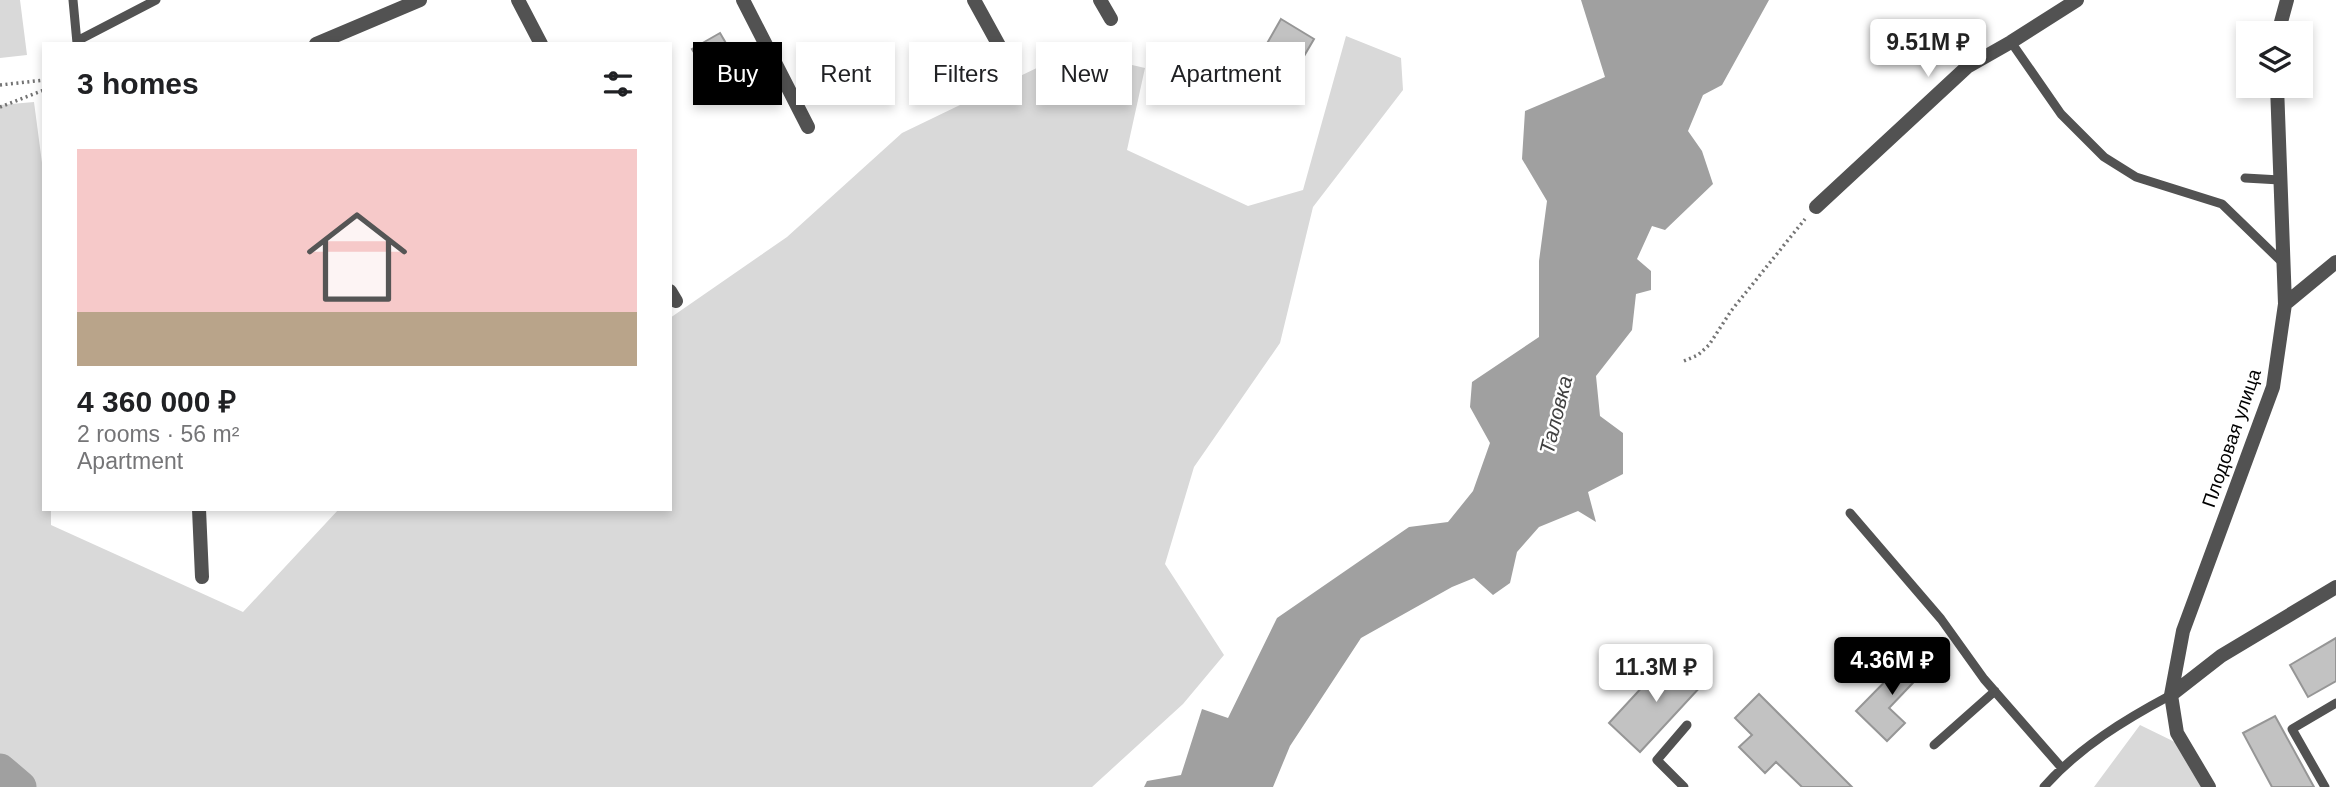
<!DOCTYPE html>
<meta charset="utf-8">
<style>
:root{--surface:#fff;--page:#f6f6f6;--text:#202124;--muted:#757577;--accent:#000}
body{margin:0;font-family:Helvetica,sans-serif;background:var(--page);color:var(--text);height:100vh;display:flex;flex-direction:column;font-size:26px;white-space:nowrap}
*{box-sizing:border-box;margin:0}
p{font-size:23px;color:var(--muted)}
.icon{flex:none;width:38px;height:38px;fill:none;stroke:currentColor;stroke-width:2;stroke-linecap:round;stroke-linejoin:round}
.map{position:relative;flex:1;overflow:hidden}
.side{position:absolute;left:42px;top:42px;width:630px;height:469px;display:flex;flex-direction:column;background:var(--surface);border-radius:0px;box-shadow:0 4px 10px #0003}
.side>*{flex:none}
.hud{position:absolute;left:693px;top:42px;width:665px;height:63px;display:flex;gap:14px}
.fabs{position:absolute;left:2236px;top:21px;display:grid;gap:14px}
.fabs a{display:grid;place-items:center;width:77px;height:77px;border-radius:0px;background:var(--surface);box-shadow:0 4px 10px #0003;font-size:35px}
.price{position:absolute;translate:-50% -60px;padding:0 16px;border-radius:7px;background:#fff;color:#222;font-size:23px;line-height:46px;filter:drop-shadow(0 2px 4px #0008)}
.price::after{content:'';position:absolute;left:50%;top:42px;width:21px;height:16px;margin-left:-10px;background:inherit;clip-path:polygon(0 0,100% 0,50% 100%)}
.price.on{background:var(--accent);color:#fff}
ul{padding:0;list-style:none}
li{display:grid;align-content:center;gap:14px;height:371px;padding:0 35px}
li span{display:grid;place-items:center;height:217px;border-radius:0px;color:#555}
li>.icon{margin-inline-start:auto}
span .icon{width:126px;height:126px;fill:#fffc;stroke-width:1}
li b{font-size:30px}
h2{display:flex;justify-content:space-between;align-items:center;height:84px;padding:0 35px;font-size:30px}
.chip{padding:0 24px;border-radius:0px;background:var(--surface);box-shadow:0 4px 10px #0003;font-size:24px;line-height:63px}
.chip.on{background:var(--accent);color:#fff}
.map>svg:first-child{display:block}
.green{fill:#d9d9d9}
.water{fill:#a0a0a0}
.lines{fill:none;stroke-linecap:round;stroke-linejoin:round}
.river{stroke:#a0a0a0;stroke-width:33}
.building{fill:#c2c2c2;stroke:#969696;stroke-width:2}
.path{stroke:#747474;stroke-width:3.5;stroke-dasharray:2 3.5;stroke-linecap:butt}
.service{stroke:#525252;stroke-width:9}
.minor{stroke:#525252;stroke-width:14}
.labels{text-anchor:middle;stroke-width:5;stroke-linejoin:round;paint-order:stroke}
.street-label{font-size:19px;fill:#000;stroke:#fff}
.water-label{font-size:21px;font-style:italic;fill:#414141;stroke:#fff}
</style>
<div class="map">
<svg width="2336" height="787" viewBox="0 0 2336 787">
<rect width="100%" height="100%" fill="#fff"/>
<path class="green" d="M 0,0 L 20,0 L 27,55 L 0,58 Z
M 1346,36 L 1401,58 L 1403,90 L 1313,207 L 1280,343 L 1194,467 L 1165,564 L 1224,655 L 1183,704 L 1092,787 L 0,787 L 0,105 L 34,102 L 44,178 L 44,509 L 51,509 L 51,525 L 243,612 L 339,509 L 670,509 L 670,318 L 787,237 L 902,133 L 1072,51 L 1145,68 L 1127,150 L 1248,206 L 1303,190 Z
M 2140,725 L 2181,745 L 2203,787 L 2094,787 Z"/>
<path class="water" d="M 1581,0 L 1769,0 L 1722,85 L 1703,95 L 1688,131 L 1702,151 L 1713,184 L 1665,230 L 1652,226 L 1637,259 L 1651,271 L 1651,290 L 1636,294 L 1632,330 L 1596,376 L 1600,416 L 1623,433 L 1623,474 L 1588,492 L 1596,522 L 1578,511 L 1539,527 L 1517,552 L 1510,583 L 1493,595 L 1474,578 L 1452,587 L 1361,638 L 1290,746 L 1273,787 L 1144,787 L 1147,781 L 1181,775 L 1202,709 L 1228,718 L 1277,618 L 1409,527 L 1448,522 L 1473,491 L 1490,443 L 1470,407 L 1472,382 L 1539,337 L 1539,261 L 1547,201 L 1522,159 L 1525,111 L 1605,77 Z"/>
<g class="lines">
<path class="river" d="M 0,770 L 20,787"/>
</g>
<path class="building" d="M 1281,19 L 1314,39 L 1290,80 L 1257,61 Z
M 720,33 L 741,69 L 713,85 L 692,49 Z
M 2336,638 L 2336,681 L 2308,697 L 2290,665 Z
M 1915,651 L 1930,665 L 1889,708 L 1905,723 L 1887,741 L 1856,711 Z
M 1671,656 L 1702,685 L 1640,752 L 1609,723 Z
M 1759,694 L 1852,787 L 1802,787 L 1776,762 L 1765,773 L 1739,747 L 1752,735 L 1735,718 Z
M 2275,716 L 2314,787 L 2272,787 L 2243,733 Z"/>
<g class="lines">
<path class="path" d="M 0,85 L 44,80
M 0,107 L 44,90
M 1684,361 L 1698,355 L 1709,345 L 1731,311 L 1805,219"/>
<path class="service" d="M 73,0 L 77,43
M 77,41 L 156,0
M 2011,42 L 2061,114 L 2104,157 L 2136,177 L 2222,204 L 2284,264
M 2245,178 L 2280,180
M 1850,513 L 1941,619 L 1984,679 L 2061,767
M 1934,745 L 1995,691
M 1684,787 L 1657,760 L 1687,725
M 2044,787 C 2078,748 2126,719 2171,695
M 2325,787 L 2292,729 L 2336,703"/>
<path class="minor" d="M 518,0 L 541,44
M 743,0 L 808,127
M 974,0 L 1012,69
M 1100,0 L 1111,19
M 2278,33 L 2287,0
M 316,44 L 420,0
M 1816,207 L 1967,67 L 2011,42 L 2077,0
M 670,291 L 676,301
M 2285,304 L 2336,262
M 199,509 L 202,577
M 2171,695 L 2221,656 L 2336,587
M 2209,787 L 2177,733 L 2171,695 L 2183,631 L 2273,387 L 2285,304 L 2277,86"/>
</g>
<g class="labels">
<g class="street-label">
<text transform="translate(2231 438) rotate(-71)" y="7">Плодовая улица</text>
</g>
<g class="water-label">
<text transform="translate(1556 415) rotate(-76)" y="7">Таловка</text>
</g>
</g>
</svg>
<div class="fabs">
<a><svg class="icon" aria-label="layers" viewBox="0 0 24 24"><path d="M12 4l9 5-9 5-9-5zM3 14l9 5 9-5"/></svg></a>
</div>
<b class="price" style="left:1928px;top:79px">9.51M ₽</b>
<b class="price on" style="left:1892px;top:697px">4.36M ₽</b>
<b class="price" style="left:1656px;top:704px">11.3M ₽</b>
<div class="hud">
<a class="chip on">Buy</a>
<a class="chip">Rent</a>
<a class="chip">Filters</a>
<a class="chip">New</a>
<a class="chip">Apartment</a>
</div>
<section class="side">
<h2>3 homes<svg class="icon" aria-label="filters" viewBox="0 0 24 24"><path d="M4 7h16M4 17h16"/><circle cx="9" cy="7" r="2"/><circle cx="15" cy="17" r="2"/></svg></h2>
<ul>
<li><span style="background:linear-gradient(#f6c9c9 75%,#b9a48a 0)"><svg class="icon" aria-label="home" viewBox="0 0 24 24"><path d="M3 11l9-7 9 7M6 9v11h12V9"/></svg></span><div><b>4 360 000 ₽</b><p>2 rooms · 56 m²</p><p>Apartment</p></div></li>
</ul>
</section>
</div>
